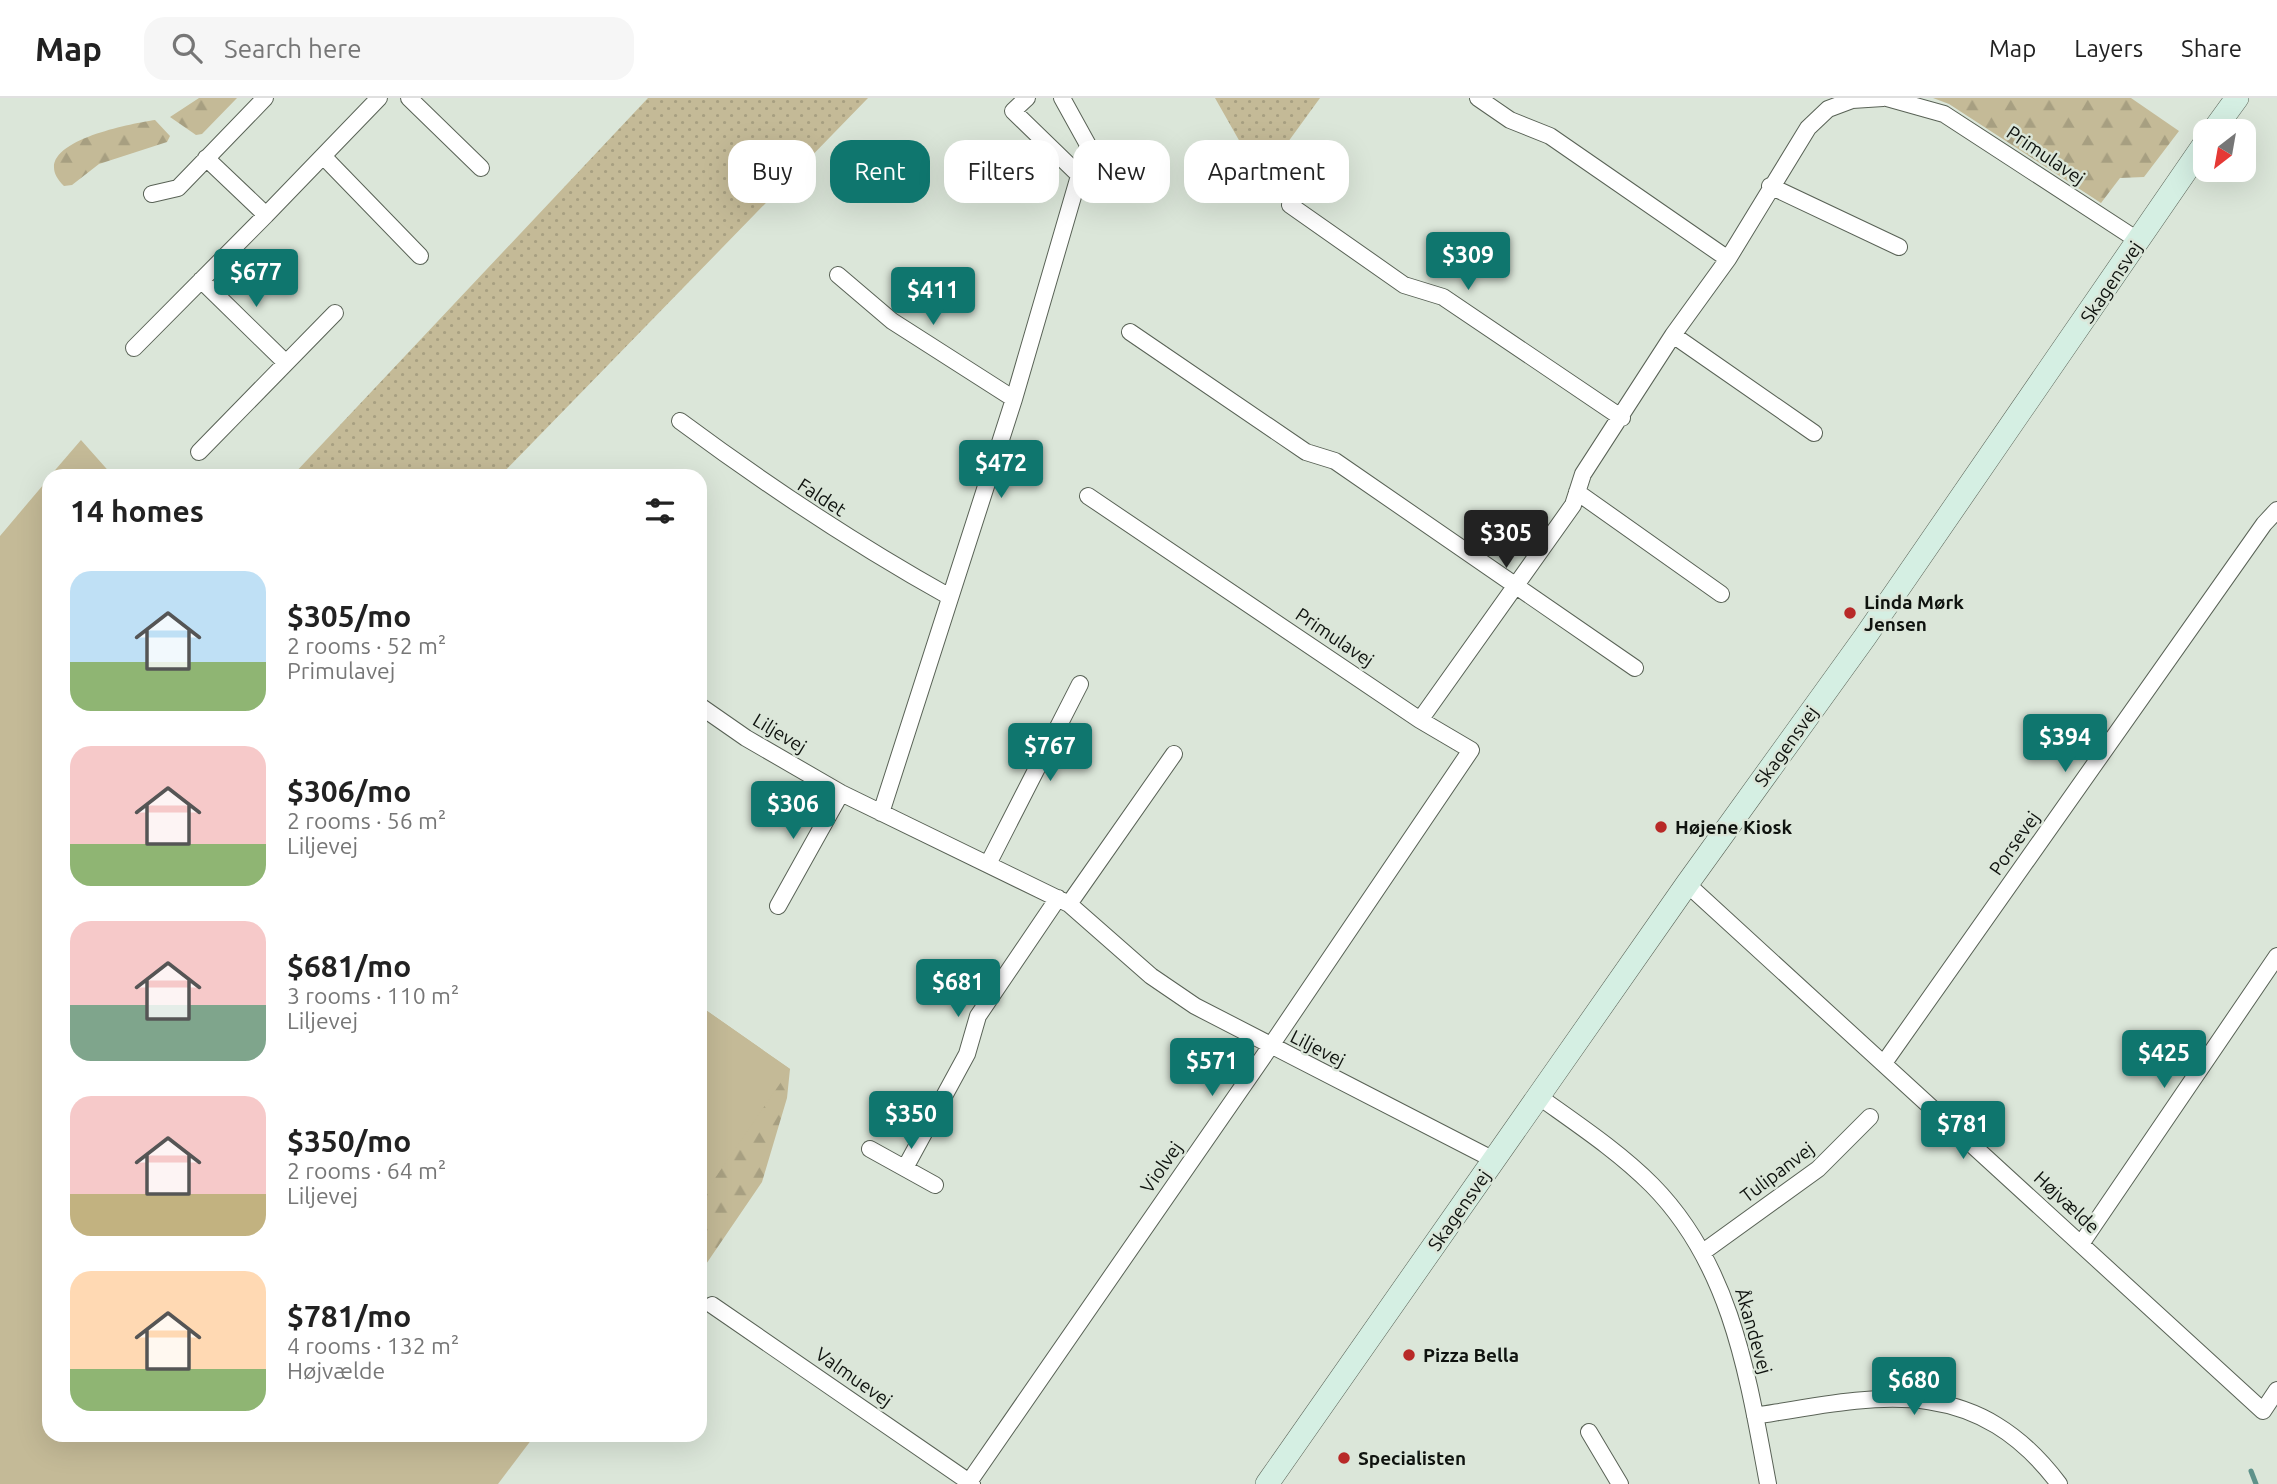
<!DOCTYPE html>
<meta charset="utf-8">
<style>
:root{--surface:#fff;--page:#f6f6f6;--text:#222;--muted:#767676;--line:#e0e0e0;--accent:#0f766e}
body{margin:0;font-family:Ubuntu,sans-serif;background:var(--page);color:var(--text);height:100vh;display:flex;flex-direction:column;font-size:26px;white-space:nowrap}
*{box-sizing:border-box;margin:0}
p{font-size:23px;color:var(--muted)}
.icon{flex:none;width:38px;height:38px;fill:none;stroke:currentColor;stroke-width:2;stroke-linecap:round;stroke-linejoin:round}
.map{position:relative;flex:1;overflow:hidden}
.details{position:absolute;left:42px;top:371px;width:665px;height:973px;display:flex;flex-direction:column;background:var(--surface);border-radius:21px;box-shadow:0 7px 28px #0002}
.details>*{flex:none}
.top-card{position:absolute;left:728px;top:42px;width:665px;height:63px;display:flex;gap:14px}
.needle{width:46px;rotate:211deg}
.controls{position:absolute;left:2193px;top:21px;display:grid;gap:14px}
.controls a{display:grid;place-items:center;width:63px;height:63px;border-radius:14px;background:var(--surface);box-shadow:0 7px 28px #0002;font-size:35px}
.price{position:absolute;translate:-50% -60px;padding:0 16px;border-radius:7px;background:var(--accent);color:#fff;font-size:23px;line-height:46px;filter:drop-shadow(0 2px 4px #0008)}
.price::after{content:'';position:absolute;left:50%;top:42px;width:21px;height:16px;margin-left:-10px;background:inherit;clip-path:polygon(0 0,100% 0,50% 100%)}
.price.on{background:#222;color:#fff}
ul{padding:0;list-style:none}
li{display:flex;align-items:center;gap:21px;height:175px;padding:0 28px}
li span{display:grid;place-items:center;flex:none;width:196px;height:140px;border-radius:21px;color:#555}
li>.icon{margin-inline-start:auto}
span .icon{width:84px;height:84px;fill:#fffc;stroke-width:1}
li b{font-size:30px}
h2{display:flex;justify-content:space-between;align-items:center;height:84px;padding:0 28px;font-size:30px}
.chip{padding:0 24px;border-radius:21px;background:var(--surface);box-shadow:0 7px 28px #0002;font-size:24px;line-height:63px}
.chip.on{background:var(--accent);color:#fff}
header{display:flex;align-items:center;gap:42px;box-sizing:border-box;height:98px;padding:0 35px;background:var(--surface);border-bottom:2px solid var(--line)}
header strong{font-size:33px}
nav{display:flex;gap:38px;margin-inline-start:auto;font-size:24px}
.search{width:490px;height:63px;background:var(--page);display:flex;align-items:center;gap:18px;box-sizing:border-box;padding:0 24px;border-radius:21px;color:var(--muted);font-size:26px}
.map>svg:first-child{display:block}
.grass{fill:url(#grass-dots)}
.forest{fill:url(#forest-firs)}
.green{fill:#c4ba97}
.lines{fill:none;stroke-linecap:round;stroke-linejoin:round}
.stream{stroke:#5e928a;stroke-width:5}
.street-casing{stroke:#596256;stroke-width:18}
.secondary-casing{stroke:#596256;stroke-width:24}
.street{stroke:#fff;stroke-width:16}
.secondary{stroke:#d5efe3;stroke-width:23}
.poi-dot{fill:#b82927;stroke:#dbe6d9;stroke-width:2.5}
.labels{text-anchor:middle;stroke-width:5;stroke-linejoin:round;paint-order:stroke}
.street-label{font-size:19px;fill:#0f130f;stroke:#dbe6d9}
.poi-label{font-size:19px;font-weight:bold;fill:#0f130f;stroke:#dbe6d9;text-anchor:start}
</style>
<header>
<strong>Map</strong>
<div class="search"><svg class="icon" aria-label="search" viewBox="0 0 24 24"><circle cx="10" cy="10" r="6"/><path d="M15 15l6 6"/></svg>Search here</div>
<nav><a>Map</a><a>Layers</a><a>Share</a></nav>
</header>
<div class="map">
<svg width="2277" height="1386" viewBox="0 0 2277 1386">
<defs>
<pattern id="grass-dots" width="8" height="8" patternUnits="userSpaceOnUse" patternTransform="scale(1.75)"><rect width="8" height="8" fill="#c4ba97"/><path d="M2 2h.1M6 6h.1" fill="none" stroke="#a79f81" stroke-width="1.8" stroke-linecap="round"/></pattern>
<pattern id="forest-firs" width="22" height="20" patternUnits="userSpaceOnUse" patternTransform="scale(1.75)"><rect width="22" height="20" fill="#c4ba97"/><path d="M5 1l3.5 6h-7zM16 11l3.5 6h-7z" fill="#a79f81"/></pattern>
</defs>
<rect width="100%" height="100%" fill="#dbe6d9"/>
<path class="grass" d="M 648,0 L 868,0 L 500,378 L 292,378 Z
M 1215,0 L 1320,0 L 1261,81 Z"/>
<path class="forest" d="M 199,0 L 237,0 L 202,36 L 196,37 L 170,19 Z
M 1933,0 L 2131,0 L 2179,33 L 2144,79 L 2120,80 L 2101,105 L 1949,6 Z
M 155,22 L 170,38 L 167,44 L 99,66 L 72,87 L 64,88 C 21,46 129,26 155,22 Z
M 700,908 L 790,971 L 787,1000 L 762,1084 L 700,1175 Z"/>
<path class="green" d="M 81,342 L 113,378 L 50,378 Z
M 49,380 L 49,1337 L 535,1337 L 498,1386 L 0,1386 L 0,438 Z
M 700,908 L 790,971 L 700,1102 Z"/>
<g class="lines">
<path class="stream" d="M 2251,1373 L 2256,1386"/>
<g class="street-casing">
<path id="street" d="M 409,0 L 481,70
M 1027,0 L 1013,13 L 1079,77
M 1478,0 L 1510,22 L 1550,38 L 1728,161
M 1887,0 L 1944,16 L 2139,143
M 323,58 L 420,158
M 206,60 L 266,117 L 379,0
M 1770,88 L 1899,149
M 152,96 L 178,90 L 265,0
M 1290,107 L 1404,187 L 1443,199 L 1622,320
M 838,177 L 892,223 L 1014,301
M 201,182 L 286,265
M 1130,234 L 1306,354 L 1335,363 L 1635,570
M 1673,237 L 1814,335
M 134,250 L 266,117
M 680,323 C 769,389 853,445 950,499
M 199,354 L 335,215
M 1577,394 L 1721,496
M 1088,398 L 1420,622 L 1573,407 L 1583,376 L 1673,237 L 1728,161 L 1808,30 L 1828,11 L 1852,2 L 1883,0
M 700,608 L 746,640 L 841,695 L 1069,806 L 1151,878 L 1195,908 L 1494,1062
M 881,715 L 1014,301 L 1088,47 L 1062,0
M 988,766 L 1080,586
M 1687,786 L 2263,1313 L 2277,1292
M 1069,806 L 1174,656
M 778,808 L 841,695
M 1884,965 L 2264,426 L 2277,412
M 1538,998 C 1577,1026 1618,1053 1652,1087 C 1732,1168 1748,1279 1768,1386
M 870,1051 L 935,1087
M 905,1070 L 967,956 L 978,918 L 1058,800
M 2081,1146 L 2277,858
M 1703,1154 L 1818,1071 L 1870,1019
M 712,1207 L 972,1386
M 1755,1318 C 1875,1298 1974,1273 2059,1386
M 1589,1334 L 1620,1386
M 969,1384 L 1270,949 L 1471,652 L 1420,622"/>
</g>
<g class="secondary-casing">
<path id="secondary" d="M 2213,33 L 2237,0
M 1267,1386 L 1687,786 L 1865,539 L 2205,45"/>
</g>
<use href="#street" class="street"/>
<use href="#secondary" class="secondary"/>
</g>
<g class="poi-dot">
<circle cx="1850" cy="515" r="7"/>
<circle cx="1661" cy="729" r="7"/>
<circle cx="1409" cy="1257" r="7"/>
<circle cx="1344" cy="1360" r="7"/>
</g>
<g class="labels">
<g class="street-label">
<text transform="translate(2046 57) rotate(34)" y="7">Primulavej</text>
<text transform="translate(2111 184) rotate(-56)" y="7">Skagensvej</text>
<text transform="translate(822 399) rotate(33)" y="7">Faldet</text>
<text transform="translate(1335 539) rotate(34)" y="7">Primulavej</text>
<text transform="translate(780 635) rotate(31)" y="7">Liljevej</text>
<text transform="translate(1786 648) rotate(-54)" y="7">Skagensvej</text>
<text transform="translate(2014 745) rotate(-55)" y="7">Porsevej</text>
<text transform="translate(1318 950) rotate(27)" y="7">Liljevej</text>
<text transform="translate(1161 1069) rotate(-55)" y="7">Violvej</text>
<text transform="translate(1777 1074) rotate(-37)" y="7">Tulipanvej</text>
<text transform="translate(2067 1104) rotate(43)" y="7">Højvælde</text>
<text transform="translate(1459 1112) rotate(-55)" y="7">Skagensvej</text>
<text transform="translate(1754 1233) rotate(74)" y="7">Åkandevej</text>
<text transform="translate(854 1279) rotate(35)" y="7">Valmuevej</text>
</g>
<g class="poi-label">
<text x="1864" y="511">Linda Mørk<tspan x="1864" dy="22">Jensen</tspan></text>
<text x="1675" y="736">Højene Kiosk</text>
<text x="1423" y="1264">Pizza Bella</text>
<text x="1358" y="1367">Specialisten</text>
</g>
</g>
</svg>
<div class="controls">
<a><svg class="needle" viewBox="-14 -14 28 28"><path d="M0-13l5 13h-10z" fill="#e53935"/><path d="M0 13l5-13h-10z" fill="#767676"/></svg></a>
</div>
<b class="price" style="left:1468px;top:194px">$309</b>
<b class="price" style="left:256px;top:211px">$677</b>
<b class="price" style="left:933px;top:229px">$411</b>
<b class="price" style="left:1001px;top:402px">$472</b>
<b class="price on" style="left:1506px;top:472px">$305</b>
<b class="price" style="left:2065px;top:676px">$394</b>
<b class="price" style="left:1050px;top:685px">$767</b>
<b class="price" style="left:793px;top:743px">$306</b>
<b class="price" style="left:958px;top:921px">$681</b>
<b class="price" style="left:2164px;top:992px">$425</b>
<b class="price" style="left:1212px;top:1000px">$571</b>
<b class="price" style="left:911px;top:1053px">$350</b>
<b class="price" style="left:1963px;top:1063px">$781</b>
<b class="price" style="left:1914px;top:1319px">$680</b>
<div class="top-card">
<a class="chip">Buy</a>
<a class="chip on">Rent</a>
<a class="chip">Filters</a>
<a class="chip">New</a>
<a class="chip">Apartment</a>
</div>
<section class="details">
<h2>14 homes<svg class="icon" aria-label="filters" viewBox="0 0 24 24"><path d="M4 7h16M4 17h16"/><circle cx="9" cy="7" r="2"/><circle cx="15" cy="17" r="2"/></svg></h2>
<ul>
<li><span style="background:linear-gradient(#bfe0f5 65%,#8fb573 0)"><svg class="icon" aria-label="home" viewBox="0 0 24 24"><path d="M3 11l9-7 9 7M6 9v11h12V9"/></svg></span><div><b>$305/mo</b><p>2 rooms · 52 m²</p><p>Primulavej</p></div></li>
<li><span style="background:linear-gradient(#f6c9c9 70%,#8fb573 0)"><svg class="icon" aria-label="home" viewBox="0 0 24 24"><path d="M3 11l9-7 9 7M6 9v11h12V9"/></svg></span><div><b>$306/mo</b><p>2 rooms · 56 m²</p><p>Liljevej</p></div></li>
<li><span style="background:linear-gradient(#f6c9c9 60%,#7fa58c 0)"><svg class="icon" aria-label="home" viewBox="0 0 24 24"><path d="M3 11l9-7 9 7M6 9v11h12V9"/></svg></span><div><b>$681/mo</b><p>3 rooms · 110 m²</p><p>Liljevej</p></div></li>
<li><span style="background:linear-gradient(#f6c9c9 70%,#c2b280 0)"><svg class="icon" aria-label="home" viewBox="0 0 24 24"><path d="M3 11l9-7 9 7M6 9v11h12V9"/></svg></span><div><b>$350/mo</b><p>2 rooms · 64 m²</p><p>Liljevej</p></div></li>
<li><span style="background:linear-gradient(#ffd9b3 70%,#8fb573 0)"><svg class="icon" aria-label="home" viewBox="0 0 24 24"><path d="M3 11l9-7 9 7M6 9v11h12V9"/></svg></span><div><b>$781/mo</b><p>4 rooms · 132 m²</p><p>Højvælde</p></div></li>
</ul>
</section>
</div>
